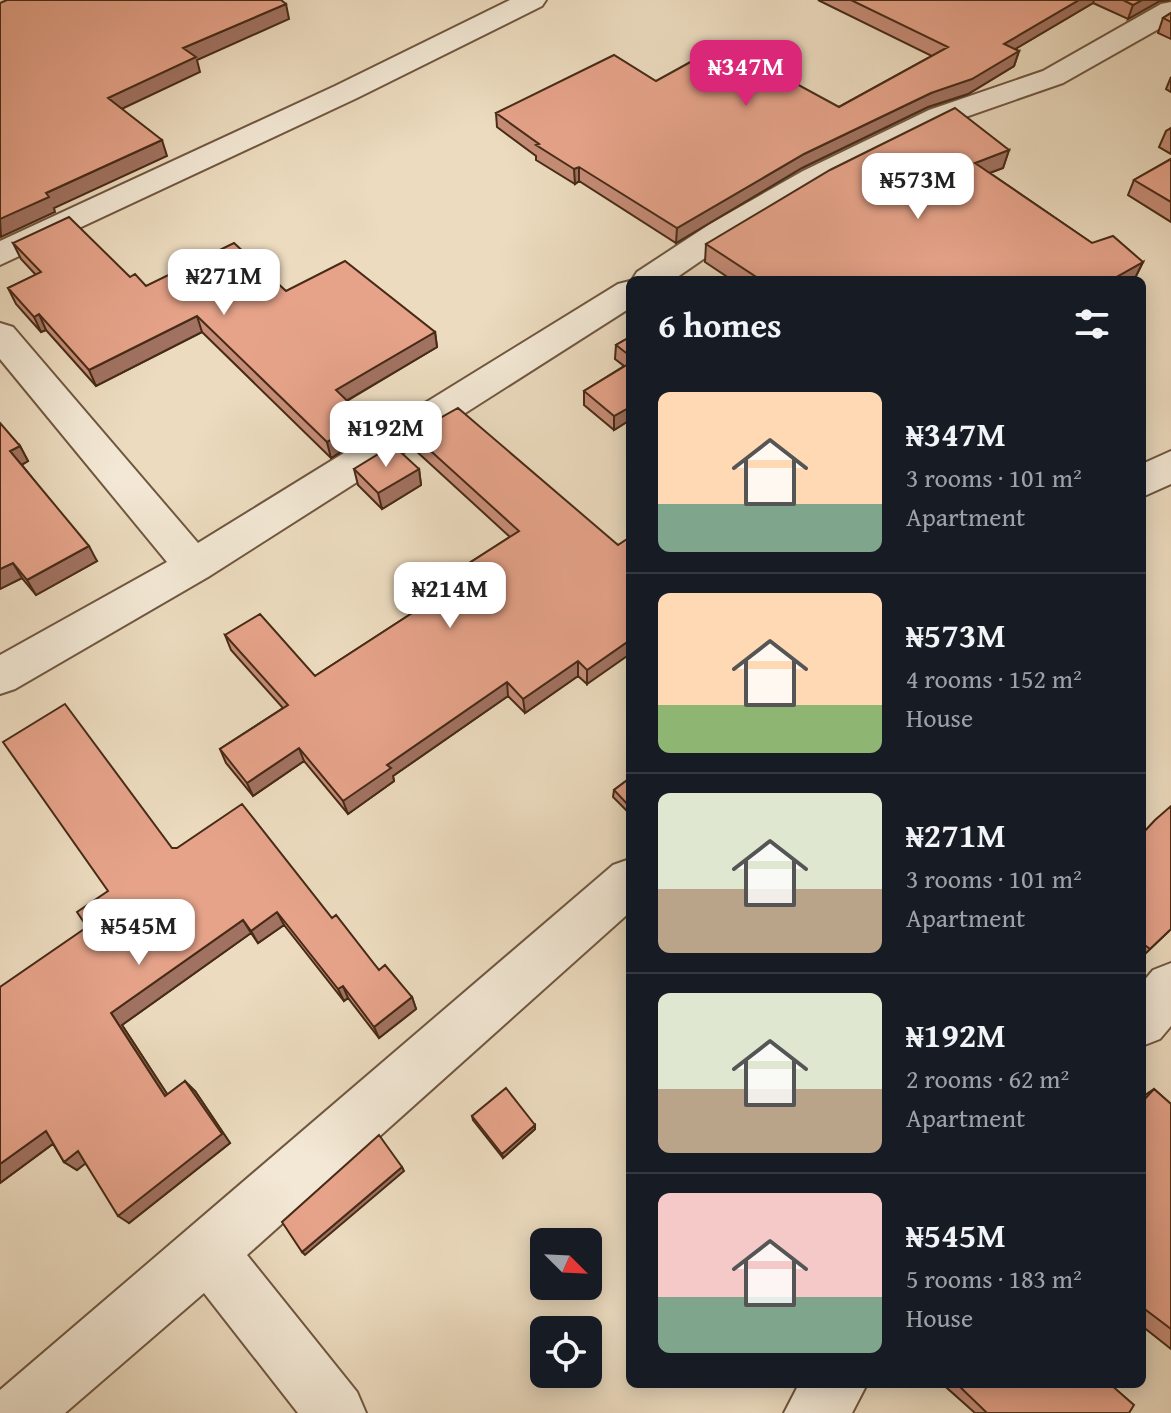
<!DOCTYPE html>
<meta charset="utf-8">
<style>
:root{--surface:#171b24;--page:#242831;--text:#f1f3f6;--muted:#9ea1a6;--line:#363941;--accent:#db2777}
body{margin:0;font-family:"Gentium Book Plus",serif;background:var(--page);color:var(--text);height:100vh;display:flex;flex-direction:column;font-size:30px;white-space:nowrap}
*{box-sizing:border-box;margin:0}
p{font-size:26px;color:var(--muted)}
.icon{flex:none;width:44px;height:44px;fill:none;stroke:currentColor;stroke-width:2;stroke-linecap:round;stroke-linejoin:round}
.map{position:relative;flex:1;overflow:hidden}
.panel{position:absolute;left:626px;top:276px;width:520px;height:1112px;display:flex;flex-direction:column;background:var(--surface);border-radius:12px;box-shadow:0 4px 20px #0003}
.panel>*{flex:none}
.needle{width:52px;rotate:114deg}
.controls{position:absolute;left:530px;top:1228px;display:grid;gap:16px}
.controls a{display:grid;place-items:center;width:72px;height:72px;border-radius:12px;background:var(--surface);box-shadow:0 4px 20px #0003;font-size:40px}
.price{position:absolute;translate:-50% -68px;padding:0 18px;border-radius:16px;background:#fff;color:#222;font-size:26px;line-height:52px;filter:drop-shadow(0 2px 4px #0008)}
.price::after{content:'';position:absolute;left:50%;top:48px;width:24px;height:18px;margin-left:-12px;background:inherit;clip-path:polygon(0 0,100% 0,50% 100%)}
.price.current{background:var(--accent);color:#fff}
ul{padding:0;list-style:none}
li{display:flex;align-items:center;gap:24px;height:200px;padding:0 32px}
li+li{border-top:2px solid var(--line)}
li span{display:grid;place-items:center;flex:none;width:224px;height:160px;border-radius:12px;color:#555}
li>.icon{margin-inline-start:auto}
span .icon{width:96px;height:96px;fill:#fffc;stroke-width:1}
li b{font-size:34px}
h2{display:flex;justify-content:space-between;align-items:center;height:96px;padding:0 32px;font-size:34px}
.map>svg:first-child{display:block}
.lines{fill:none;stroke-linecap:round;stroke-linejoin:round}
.street-casing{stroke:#705740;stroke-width:4}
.street{fill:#f3e8d5;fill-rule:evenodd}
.wall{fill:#c68c77;stroke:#472b16;stroke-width:2}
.shaded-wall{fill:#a17261;stroke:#472b16;stroke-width:2}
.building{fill:#e6a38a;stroke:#472b16;stroke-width:2}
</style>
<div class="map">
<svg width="1171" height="1413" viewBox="0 0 1171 1413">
<rect width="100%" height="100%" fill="#ecdbbf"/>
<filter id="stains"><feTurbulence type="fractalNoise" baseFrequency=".0025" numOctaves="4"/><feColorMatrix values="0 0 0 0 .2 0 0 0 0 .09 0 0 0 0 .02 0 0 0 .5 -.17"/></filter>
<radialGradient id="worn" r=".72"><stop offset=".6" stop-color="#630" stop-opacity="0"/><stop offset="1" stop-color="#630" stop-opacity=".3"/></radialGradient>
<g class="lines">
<g class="street-casing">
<path id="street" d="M 510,0 L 546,0 L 542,6 L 357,98 L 0,265 L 0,241 L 335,86 Z
M 1171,2 L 1171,22 L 1063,83 L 951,122 L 825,185 L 734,238 L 673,280 L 632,280 L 637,272 L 710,224 L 803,171 L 929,110 L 1043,71 L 1161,4 Z
M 630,281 L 630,308 L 208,577 L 15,689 L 0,694 L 0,655 L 167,562 L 0,359 L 0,323 L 13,327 L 198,543 L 618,284 Z
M 1171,451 L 1171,484 L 1142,497 L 1142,464 Z
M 630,859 L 630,912 L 247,1255 L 357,1392 L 366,1413 L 298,1413 L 204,1293 L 65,1413 L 0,1413 L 0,1390 L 613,865 Z
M 1171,963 L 1171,1026 L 1160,1039 L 1142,1046 L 1142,983 L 1153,970 Z
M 799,1384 L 867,1384 L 852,1413 L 784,1413 Z"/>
</g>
<use href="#street" class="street"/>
</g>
<path class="wall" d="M 818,0 L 1170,0 L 1160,1 L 1128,19 L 1093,3 L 1015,49 L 1019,51 L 1014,66 L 968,94 L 928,107 L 802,168 L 676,243 L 579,181 L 575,184 L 536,160 L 536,156 L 497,127 L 496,113 L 656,81 L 839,107 L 932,56 Z
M 1171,13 L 1171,39 L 1158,33 L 1163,18 Z
M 1171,77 L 1171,92 L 1166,89 Z
M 1171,128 L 1171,154 L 1159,147 L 1166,131 Z
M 1009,150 L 1003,168 L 990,173 L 1092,243 L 1143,262 L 1134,280 L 732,280 L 705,262 L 706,244 Z
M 1171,159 L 1171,222 L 1128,195 L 1134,180 Z
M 13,243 L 130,277 L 146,286 L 286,291 L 435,332 L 437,347 L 347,401 L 369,434 L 331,458 L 202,332 L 96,386 L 46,330 L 41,332 L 16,304 L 8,288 L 36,275 L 21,259 Z
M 630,337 L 630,420 L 614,430 L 584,405 L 584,391 L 624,366 L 615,359 L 616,345 Z
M 412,434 L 618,545 L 587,684 L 578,676 L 525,713 L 508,696 L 393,776 L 394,781 L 348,814 L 304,761 L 253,796 L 226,763 L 220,749 L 283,708 L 231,650 L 225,635 L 315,676 L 423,606 L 421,594 L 510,537 L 415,450 Z
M 20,446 L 28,461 L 22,465 L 97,561 L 36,595 L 22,578 L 0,589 Z
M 354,469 L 419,469 L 421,485 L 382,509 L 358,485 Z
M 630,778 L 630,814 L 613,797 L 614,790 Z
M 1142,834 L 1171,929 L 1142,957 Z
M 172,848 L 332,918 L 379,970 L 412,997 L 416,1009 L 379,1038 L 348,998 L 344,1001 L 284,925 L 258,943 L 251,933 L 122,1025 L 167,1094 L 195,1091 L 230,1143 L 129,1223 L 85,1163 L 77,1170 L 64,1162 L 53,1144 L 0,1183 L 87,927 Z
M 1154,1089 L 1171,1104 L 1171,1349 L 1142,1326 L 1142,1097 Z
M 472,1116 L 535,1125 L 535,1129 L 503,1158 L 473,1120 Z
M 950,1384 L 1110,1384 L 1129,1413 L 975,1413 L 947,1388 Z"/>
<path class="shaded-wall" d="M 1079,0 L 1094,0 L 1093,3 L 1000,58 L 1004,44 Z
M 1142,0 L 1170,0 L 1160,1 L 1128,19 L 1133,5 Z
M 286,4 L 289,19 L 197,60 L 200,72 L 113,113 L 108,98 L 183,48 Z
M 1019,51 L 1014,66 L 968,94 L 928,107 L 802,168 L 676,243 L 677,228 L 804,154 Z
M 162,140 L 167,156 L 54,208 L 55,212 L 1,237 L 0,219 L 46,193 Z
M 1009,150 L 1003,168 L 970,180 L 975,163 Z
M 579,167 L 579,181 L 575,184 L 574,169 Z
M 1143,262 L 1134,280 L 1111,280 Z
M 39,314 L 46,330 L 41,332 L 34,317 Z
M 197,316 L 202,332 L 96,386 L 89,370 Z
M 435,332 L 437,347 L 339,405 L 336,390 Z
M 630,407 L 630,420 L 614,430 L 614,416 Z
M 366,419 L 369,434 L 331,458 L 327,442 Z
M 20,446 L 28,461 L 19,466 L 10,451 Z
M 419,469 L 421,485 L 382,509 L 378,493 Z
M 89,546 L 97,561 L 36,595 L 27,580 Z
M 13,563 L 22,578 L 0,589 L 0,569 Z
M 630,640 L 630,654 L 587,684 L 587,670 Z
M 578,661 L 578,676 L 525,713 L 523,699 Z
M 507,682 L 508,696 L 393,776 L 394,781 L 348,814 L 343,801 L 387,765 Z
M 299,748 L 304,761 L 253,796 L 247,783 Z
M 277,912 L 284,925 L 258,943 L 251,931 Z
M 243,920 L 251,933 L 122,1025 L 175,1106 L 165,1096 L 111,1013 Z
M 343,986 L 348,998 L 344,1001 L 338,989 Z
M 412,997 L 416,1009 L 379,1038 L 374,1027 Z
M 185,1081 L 195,1091 L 230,1143 L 129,1223 L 118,1216 Z
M 535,1125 L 535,1129 L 503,1158 L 502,1154 Z
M 46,1131 L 58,1140 L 0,1183 L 0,1164 Z
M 78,1151 L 90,1160 L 77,1170 L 64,1162 Z
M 402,1167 L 404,1171 L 305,1255 L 302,1252 Z"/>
<path class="building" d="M 7,0 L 281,0 L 286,4 L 183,48 L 196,57 L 108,98 L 162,140 L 46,193 L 49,197 L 0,219 L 0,3 Z
M 851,0 L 1079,0 L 1004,44 L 1019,51 L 972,79 L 931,93 L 804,154 L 677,228 L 579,167 L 574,169 L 536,145 L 539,144 L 496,113 L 614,55 L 656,81 L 723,44 L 839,107 L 948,47 Z
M 1123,0 L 1142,0 L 1133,5 Z
M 1171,13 L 1171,22 L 1163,18 Z
M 955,108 L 1009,150 L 975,163 L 1092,243 L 1113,236 L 1143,262 L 1111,280 L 761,280 L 706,244 L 830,170 Z
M 1171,159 L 1171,202 L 1134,180 Z
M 69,217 L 130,277 L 135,274 L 146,286 L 234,243 L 286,291 L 345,261 L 435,332 L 336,390 L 366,419 L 327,442 L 197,316 L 89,370 L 39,314 L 34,317 L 8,288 L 41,272 L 13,243 Z
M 630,337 L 630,356 L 616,345 Z
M 630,363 L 630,407 L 614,416 L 584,391 Z
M 458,408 L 618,545 L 630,537 L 630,640 L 587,670 L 578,661 L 523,699 L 507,682 L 387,765 L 391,768 L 343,801 L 299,748 L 247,783 L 220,749 L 288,705 L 225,635 L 260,614 L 315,676 L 429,602 L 421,594 L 519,531 L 412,434 Z
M 0,423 L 20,446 L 10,451 L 89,546 L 27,580 L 13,563 L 0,569 Z
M 393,445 L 419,469 L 378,493 L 354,469 Z
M 65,704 L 172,848 L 177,848 L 242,804 L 332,918 L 336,915 L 379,970 L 385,965 L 412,997 L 374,1027 L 343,986 L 338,989 L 277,912 L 251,931 L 243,920 L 111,1013 L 165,1096 L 185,1081 L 222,1134 L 118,1216 L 78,1151 L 64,1162 L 46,1131 L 0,1164 L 0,987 L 87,927 L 77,912 L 108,891 L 3,742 Z
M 630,778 L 630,807 L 614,790 Z
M 1171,806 L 1171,929 L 1150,949 L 1142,943 L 1142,834 L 1155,820 Z
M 506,1088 L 535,1125 L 502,1154 L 472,1116 Z
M 1154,1089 L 1171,1104 L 1171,1329 L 1142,1307 L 1142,1102 Z
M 379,1135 L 402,1167 L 302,1252 L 282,1222 Z
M 957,1384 L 1110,1384 L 1134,1405 L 1129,1413 L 987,1413 Z"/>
<rect width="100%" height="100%" filter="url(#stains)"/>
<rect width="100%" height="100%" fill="url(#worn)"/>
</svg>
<div class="controls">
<a><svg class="needle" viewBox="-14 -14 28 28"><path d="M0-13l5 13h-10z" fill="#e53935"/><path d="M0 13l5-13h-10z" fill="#9ea1a6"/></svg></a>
<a><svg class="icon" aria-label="locate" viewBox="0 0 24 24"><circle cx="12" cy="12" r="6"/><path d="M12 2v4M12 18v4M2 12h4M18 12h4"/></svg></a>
</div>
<b class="price current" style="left:746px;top:108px">₦347M</b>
<b class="price" style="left:918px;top:221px">₦573M</b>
<b class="price" style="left:224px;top:317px">₦271M</b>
<b class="price" style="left:386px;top:469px">₦192M</b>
<b class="price" style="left:450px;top:630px">₦214M</b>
<b class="price" style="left:139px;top:967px">₦545M</b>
<section class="panel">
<h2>6 homes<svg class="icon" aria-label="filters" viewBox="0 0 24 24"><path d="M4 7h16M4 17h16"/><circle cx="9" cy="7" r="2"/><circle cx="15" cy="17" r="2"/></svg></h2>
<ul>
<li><span style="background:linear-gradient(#ffd9b3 70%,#7fa58c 0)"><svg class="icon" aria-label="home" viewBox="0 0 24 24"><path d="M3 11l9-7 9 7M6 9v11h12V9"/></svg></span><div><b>₦347M</b><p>3 rooms · 101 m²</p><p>Apartment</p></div></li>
<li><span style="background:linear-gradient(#ffd9b3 70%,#8fb573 0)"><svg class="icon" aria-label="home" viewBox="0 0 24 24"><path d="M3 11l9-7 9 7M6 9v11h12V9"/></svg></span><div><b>₦573M</b><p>4 rooms · 152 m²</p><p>House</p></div></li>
<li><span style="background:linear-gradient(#dfe7d0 60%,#b9a48a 0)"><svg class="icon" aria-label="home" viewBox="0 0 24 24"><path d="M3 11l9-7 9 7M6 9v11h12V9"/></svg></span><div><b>₦271M</b><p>3 rooms · 101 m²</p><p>Apartment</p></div></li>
<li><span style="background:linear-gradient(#dfe7d0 60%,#b9a48a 0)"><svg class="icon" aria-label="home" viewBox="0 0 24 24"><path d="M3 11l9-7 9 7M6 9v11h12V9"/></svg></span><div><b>₦192M</b><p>2 rooms · 62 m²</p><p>Apartment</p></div></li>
<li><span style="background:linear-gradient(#f6c9c9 65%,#7fa58c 0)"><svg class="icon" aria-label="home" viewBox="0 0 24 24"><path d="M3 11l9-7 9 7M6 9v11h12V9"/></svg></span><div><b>₦545M</b><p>5 rooms · 183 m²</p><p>House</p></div></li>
</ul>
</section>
</div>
